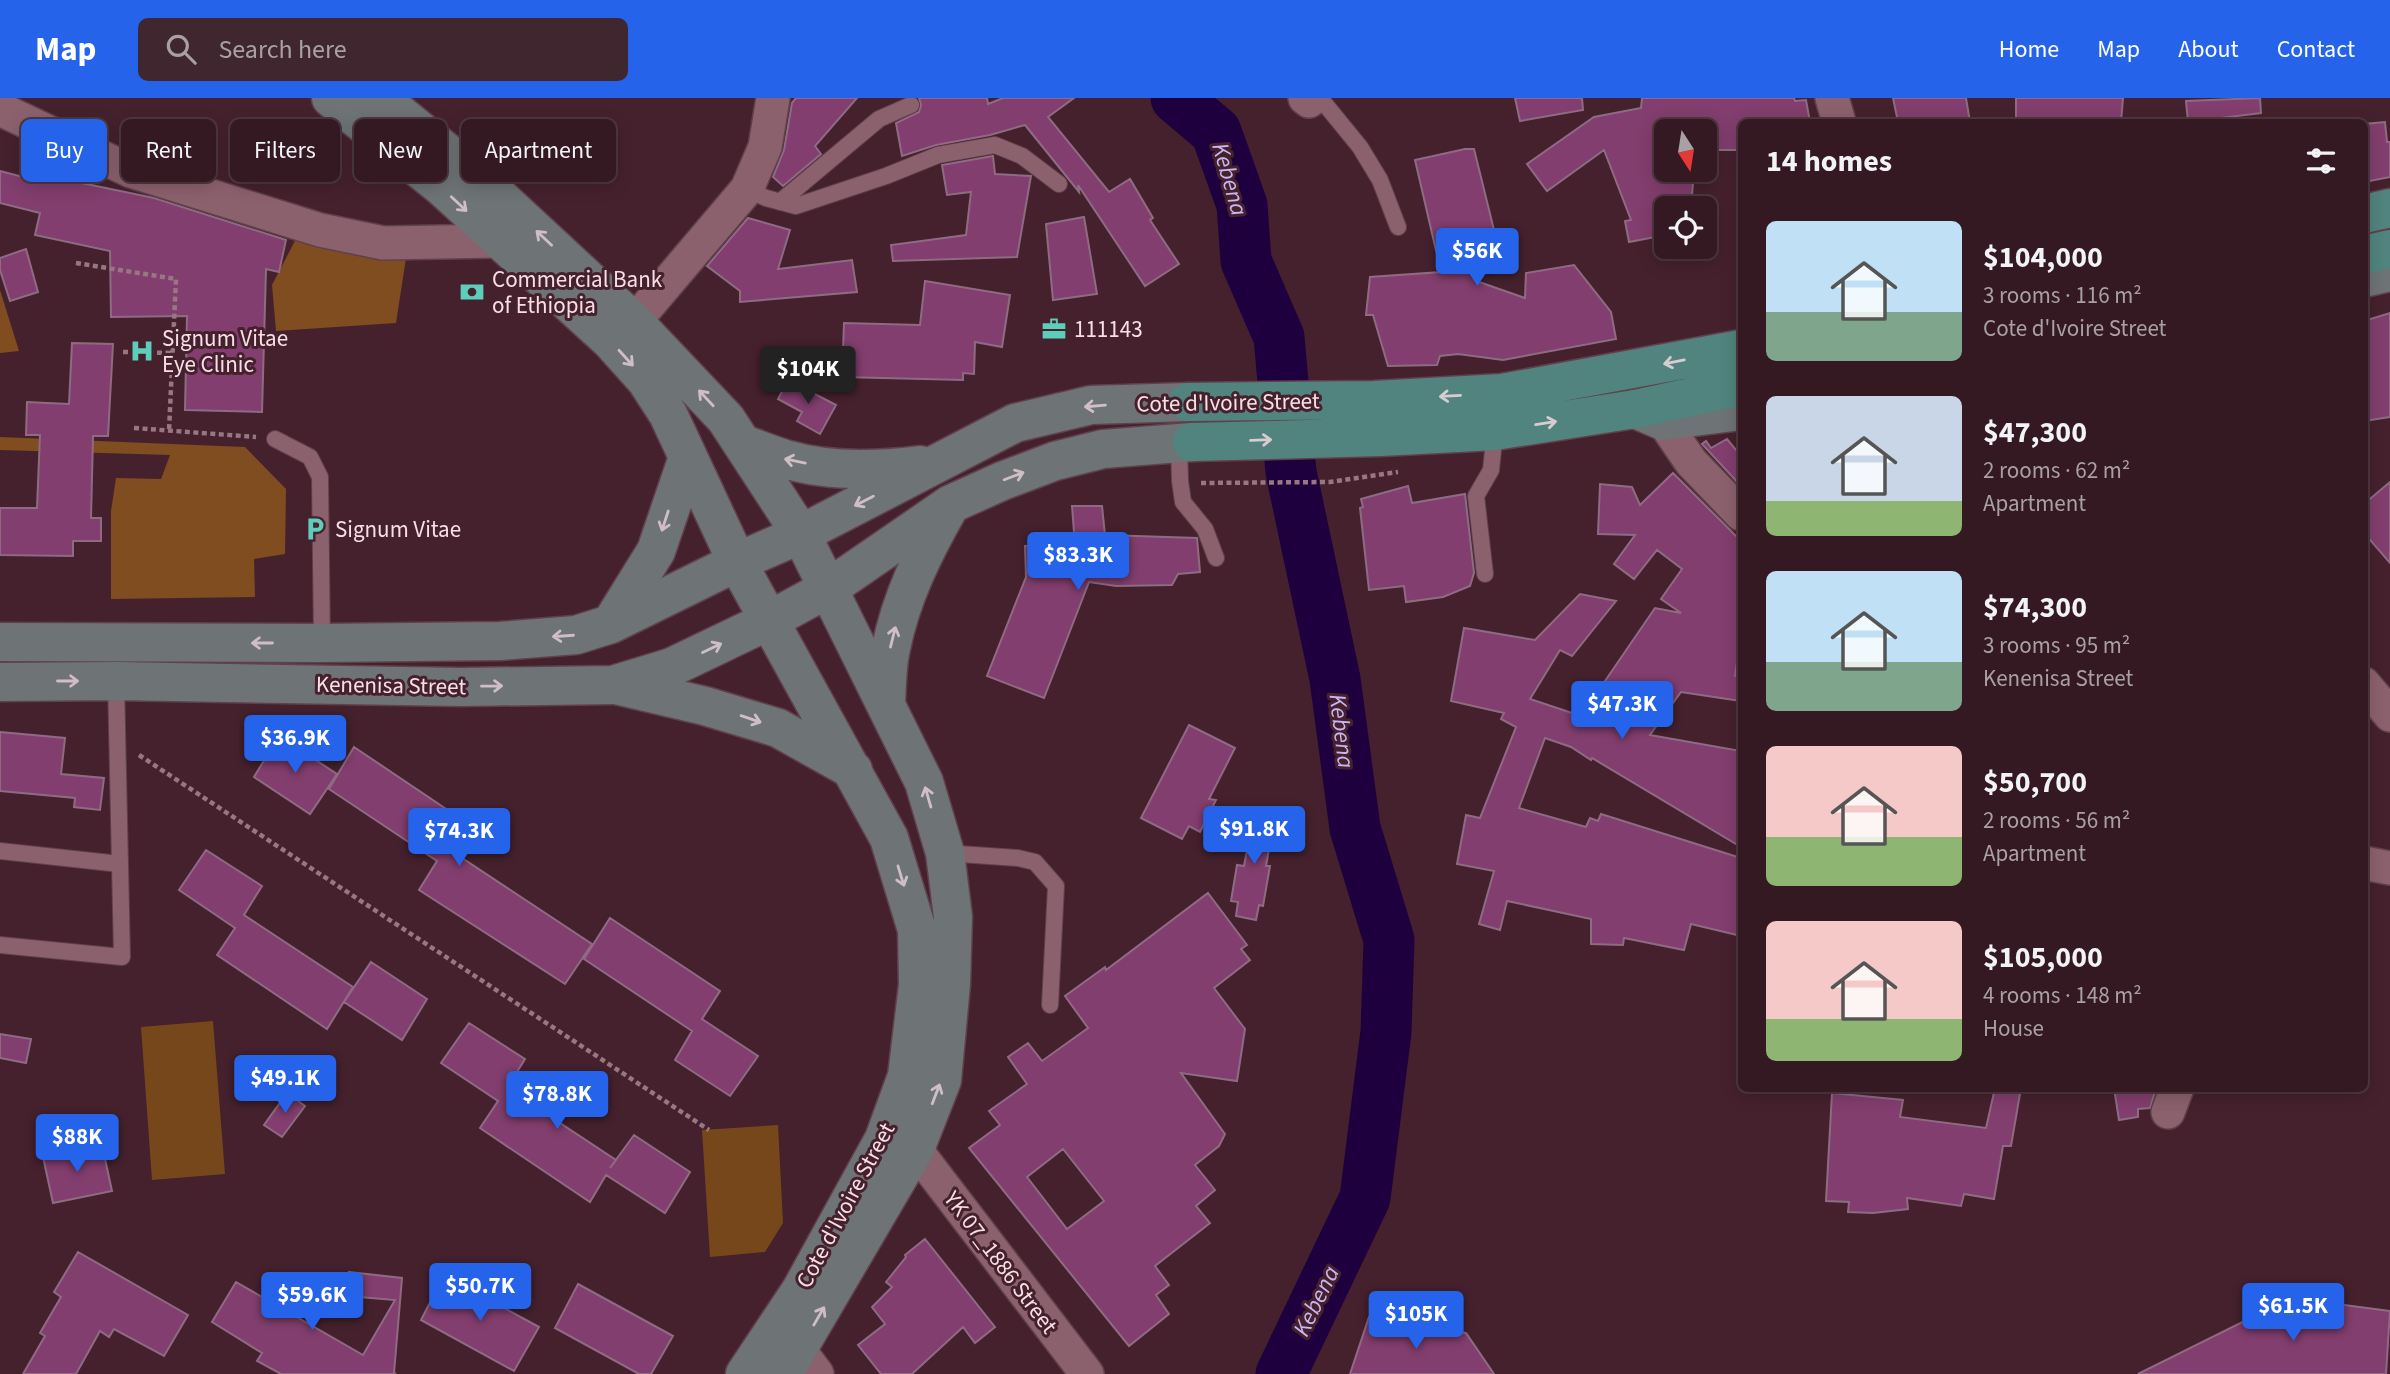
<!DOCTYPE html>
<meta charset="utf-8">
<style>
:root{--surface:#341922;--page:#3f262f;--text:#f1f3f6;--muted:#a9a0a5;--line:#4e3840;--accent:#2563eb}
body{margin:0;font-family:"Source Sans 3",sans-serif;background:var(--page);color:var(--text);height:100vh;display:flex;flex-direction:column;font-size:26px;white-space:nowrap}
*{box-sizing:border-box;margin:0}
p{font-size:23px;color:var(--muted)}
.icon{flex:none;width:38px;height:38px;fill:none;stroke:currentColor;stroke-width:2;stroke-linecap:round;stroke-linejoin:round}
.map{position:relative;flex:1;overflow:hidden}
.drawer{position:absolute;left:1738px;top:21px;width:630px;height:973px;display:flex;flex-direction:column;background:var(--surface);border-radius:10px;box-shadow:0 4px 18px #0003,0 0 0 2px var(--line)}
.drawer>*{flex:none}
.top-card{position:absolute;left:21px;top:21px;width:665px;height:63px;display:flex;gap:14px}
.needle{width:46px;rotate:168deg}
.controls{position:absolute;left:1654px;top:21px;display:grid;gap:14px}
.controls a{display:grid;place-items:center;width:63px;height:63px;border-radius:10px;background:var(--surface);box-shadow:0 4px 18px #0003,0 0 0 2px var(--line);font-size:35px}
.price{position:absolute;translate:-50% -60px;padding:0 16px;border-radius:7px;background:var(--accent);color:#fff;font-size:23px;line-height:46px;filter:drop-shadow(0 2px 4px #0008)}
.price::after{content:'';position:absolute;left:50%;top:42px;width:21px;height:16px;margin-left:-10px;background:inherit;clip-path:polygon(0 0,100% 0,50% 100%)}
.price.active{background:#222;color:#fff}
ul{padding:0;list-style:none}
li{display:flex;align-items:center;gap:21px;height:175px;padding:0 28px}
li span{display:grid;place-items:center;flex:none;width:196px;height:140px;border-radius:10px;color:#555}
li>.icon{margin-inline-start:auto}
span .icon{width:84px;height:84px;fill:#fffc;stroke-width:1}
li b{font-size:30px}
h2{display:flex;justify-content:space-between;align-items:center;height:84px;padding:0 28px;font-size:30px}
.chip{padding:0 24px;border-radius:10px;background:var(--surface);box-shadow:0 4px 18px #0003,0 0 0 2px var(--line);font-size:24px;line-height:63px}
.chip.active{background:var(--accent);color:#fff}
header{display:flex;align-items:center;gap:42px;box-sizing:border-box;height:98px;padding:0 35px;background:var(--accent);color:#fff}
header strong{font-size:33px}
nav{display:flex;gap:38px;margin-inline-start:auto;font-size:24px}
.search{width:490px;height:63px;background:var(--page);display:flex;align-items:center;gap:18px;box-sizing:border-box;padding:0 24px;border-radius:10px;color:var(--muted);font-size:26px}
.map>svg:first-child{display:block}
.green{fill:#76471b}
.forest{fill:#7f4d1f}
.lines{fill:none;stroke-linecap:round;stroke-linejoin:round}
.river{stroke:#1f003f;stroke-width:51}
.building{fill:#823e6e;stroke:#8f6b83;stroke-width:2;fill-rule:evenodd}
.lane-casing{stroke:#60414b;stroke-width:18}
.street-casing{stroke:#60414b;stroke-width:36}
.secondary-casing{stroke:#60414b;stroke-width:41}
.primary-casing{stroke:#60414b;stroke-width:41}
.path{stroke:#977882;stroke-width:4.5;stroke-dasharray:5 3.5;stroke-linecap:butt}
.lane{stroke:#8b616d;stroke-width:16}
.street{stroke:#8b616d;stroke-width:33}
.secondary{stroke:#6e7376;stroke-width:38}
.primary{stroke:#51847e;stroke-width:38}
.oneway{stroke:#cfbfc4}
.oneway2{stroke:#d7cdd1}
.labels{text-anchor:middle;stroke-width:6;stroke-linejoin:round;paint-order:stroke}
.poi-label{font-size:23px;fill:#f8dfe6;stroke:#45212d;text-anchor:start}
.street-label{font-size:23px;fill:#f8dfe6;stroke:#45212d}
.water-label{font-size:24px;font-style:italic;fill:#cab6f2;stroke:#45212d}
</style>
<header>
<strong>Map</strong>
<div class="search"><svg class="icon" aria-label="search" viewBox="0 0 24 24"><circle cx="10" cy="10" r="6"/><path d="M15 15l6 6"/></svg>Search here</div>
<nav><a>Home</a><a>Map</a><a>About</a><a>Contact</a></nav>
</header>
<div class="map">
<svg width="2390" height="1276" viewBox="0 0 2390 1276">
<rect width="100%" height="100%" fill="#45212d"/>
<path class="green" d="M 213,923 L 225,1076 L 152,1082 L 141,929 Z
M 778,1027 L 783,1125 L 765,1154 L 710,1159 L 702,1032 Z"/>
<path class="forest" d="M 298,137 L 406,160 L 396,225 L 276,233 L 272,187 Z
M 0,192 L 19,253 L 0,255 Z
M 0,339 L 245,349 L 286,391 L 285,456 L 254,461 L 255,499 L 111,501 L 111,413 L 116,380 L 161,381 L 170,357 L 0,352 Z"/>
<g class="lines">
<path class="river" d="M 1176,0 L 1216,34 L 1242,107 L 1246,163 L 1279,239 L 1291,374 L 1335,581 L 1355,730 L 1389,842 L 1386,934 L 1365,1100 L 1281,1276"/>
</g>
<path class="building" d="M 796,0 L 857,0 L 815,48 L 821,56 L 783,88 L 773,79 L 784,52 L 792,5 Z
M 919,0 L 987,0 L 988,6 L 1003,0 L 1074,0 L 1048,19 L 1109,94 L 1130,81 L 1153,120 L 1150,122 L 1179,166 L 1145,188 L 1078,87 L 1079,94 L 1025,27 L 990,37 L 936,47 L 902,58 L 896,25 L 919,14 L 921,7 Z
M 1515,0 L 1582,0 L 1583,12 L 1520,23 Z
M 1642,0 L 1794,0 L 1795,3 L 1806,2 L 1810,24 L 1741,24 L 1741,52 L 1717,52 L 1704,57 L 1704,33 L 1666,33 L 1666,72 L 1694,72 L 1691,110 L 1666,110 L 1666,137 L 1629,144 L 1625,123 L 1631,122 L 1604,52 L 1547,93 L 1527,66 L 1594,19 L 1641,10 Z
M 1893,0 L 1966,0 L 1970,24 L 1898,24 Z
M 2016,0 L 2123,0 L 2121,24 L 2016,24 Z
M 2260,0 L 2261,15 L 2188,24 L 2186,3 Z
M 2385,24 L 2387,44 L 2390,44 L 2390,79 L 2364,84 L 2364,26 Z
M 1465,51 L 1474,51 L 1494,132 L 1468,138 L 1479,184 L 1525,200 L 1526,175 L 1574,167 L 1611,214 L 1616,241 L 1503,262 L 1458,256 L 1440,258 L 1437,267 L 1388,268 L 1373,217 L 1366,217 L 1370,179 L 1441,174 L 1415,62 Z
M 993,58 L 995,76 L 1031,78 L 1017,159 L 893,163 L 891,147 L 966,137 L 971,94 L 947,97 L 942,67 Z
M 0,73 L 46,85 L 48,78 L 154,100 L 286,142 L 279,174 L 266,171 L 262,314 L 185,312 L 187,218 L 111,219 L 110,153 L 35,137 L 40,115 L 0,105 Z
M 1084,119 L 1097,196 L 1053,202 L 1046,126 Z
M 748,120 L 790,132 L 778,171 L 852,162 L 857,194 L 740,204 L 740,193 L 707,168 Z
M 26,151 L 38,194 L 10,203 L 0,172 L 0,160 Z
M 925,183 L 1010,197 L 1002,249 L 975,244 L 974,276 L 963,275 L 963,282 L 842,279 L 844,225 L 920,227 Z
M 2390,215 L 2390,319 L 2364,323 L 2364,223 Z
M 72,245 L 113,246 L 108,338 L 93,338 L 91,420 L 101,420 L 101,443 L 73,443 L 73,458 L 0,457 L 0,410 L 37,410 L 40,337 L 26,337 L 27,304 L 69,306 Z
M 788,282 L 836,307 L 820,336 L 797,323 L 802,314 L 778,301 Z
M 1727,341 L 1741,358 L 1741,375 L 1736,383 L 1740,387 L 1702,346 L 1706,343 L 1711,350 Z
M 1673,375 L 1741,443 L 1741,535 L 1735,578 L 1741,579 L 1741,603 L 1681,594 L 1650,637 L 1741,653 L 1741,749 L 1592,660 L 1591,662 L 1571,649 L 1545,640 L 1519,710 L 1586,729 L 1590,720 L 1598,723 L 1601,716 L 1741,760 L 1741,838 L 1691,826 L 1684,852 L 1624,840 L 1623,847 L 1591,846 L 1591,821 L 1507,803 L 1500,832 L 1479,826 L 1494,773 L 1457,766 L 1466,717 L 1480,720 L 1516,629 L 1501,621 L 1504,615 L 1451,603 L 1464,530 L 1535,542 L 1580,496 L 1616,503 L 1572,558 L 1560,552 L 1530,601 L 1581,618 L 1655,510 L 1681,515 L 1661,501 L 1682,471 L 1657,452 L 1634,481 L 1614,466 L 1635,437 L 1598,436 L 1600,386 L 1632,389 L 1640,407 Z
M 2390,384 L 2390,465 L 2364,435 L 2364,406 Z
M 1408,388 L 1412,405 L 1465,396 L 1474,475 L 1470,488 L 1443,499 L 1406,504 L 1404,488 L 1369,492 L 1360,410 L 1363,409 L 1361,401 Z
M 1072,408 L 1102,408 L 1105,437 L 1197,440 L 1200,474 L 1178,476 L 1172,487 L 1116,488 L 1089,484 L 1044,600 L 987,578 L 1026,479 L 1025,448 L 1075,447 Z
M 1189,627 L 1235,650 L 1209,701 L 1216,702 L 1200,734 L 1189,728 L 1182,741 L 1141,720 Z
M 0,634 L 65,640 L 61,676 L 104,680 L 100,712 L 74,709 L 75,700 L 0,693 Z
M 279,638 L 337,676 L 310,716 L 254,679 Z
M 354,649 L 464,723 L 447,750 L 592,846 L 565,886 L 419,792 L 437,763 L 329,691 Z
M 1255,709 L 1276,712 L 1266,768 L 1270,768 L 1263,808 L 1259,807 L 1256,822 L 1236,818 L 1238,804 L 1231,803 L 1237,767 L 1244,768 Z
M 206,752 L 262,788 L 244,817 L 353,889 L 327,931 L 217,857 L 235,830 L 179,792 Z
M 1208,795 L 1247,847 L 1241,851 L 1250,862 L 1214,890 L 1245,931 L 1237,983 L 1181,975 L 1225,1036 L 1219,1048 L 1195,1067 L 1215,1092 L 1196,1108 L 1210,1125 L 1155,1168 L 1169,1187 L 1156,1197 L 1169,1216 L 1129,1248 L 969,1050 L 1000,1027 L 989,1013 L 1027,986 L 1008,959 L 1028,945 L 1042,963 L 1088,930 L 1065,898 L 1105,869 L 1106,872 ZM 1063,1051 L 1104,1103 L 1067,1131 L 1027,1079 Z
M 610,820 L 720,893 L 702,921 L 758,958 L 730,998 L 675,962 L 692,933 L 584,861 Z
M 371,864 L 427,901 L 402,942 L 344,904 Z
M 469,925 L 525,961 L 507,990 L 616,1062 L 610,1070 L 634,1037 L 690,1074 L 665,1115 L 606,1077 L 590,1104 L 480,1030 L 498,1003 L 441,965 Z
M 0,936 L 31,941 L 26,965 L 0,960 Z
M 1995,990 L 2021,990 L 2011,1048 L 2003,1048 L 1994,1101 L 1964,1096 L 1961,1108 L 1907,1100 L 1908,1111 L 1873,1115 L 1848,1114 L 1849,1104 L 1826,1103 L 1832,995 L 1903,1002 L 1900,1019 L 1986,1030 Z
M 2114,990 L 2156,990 L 2150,1010 L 2138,1011 L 2138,1019 L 2119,1022 Z
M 287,995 L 305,1008 L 282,1039 L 264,1027 Z
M 102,1047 L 112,1093 L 53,1105 L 43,1059 Z
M 925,1141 L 995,1229 L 975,1245 L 963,1229 L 912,1276 L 881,1276 L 858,1247 L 885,1226 L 872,1209 L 892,1189 L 886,1184 L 906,1159 L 905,1157 Z
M 78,1154 L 188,1217 L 164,1258 L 114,1231 L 109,1239 L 100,1233 L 76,1276 L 23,1276 L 45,1238 L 40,1235 L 61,1199 L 54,1194 Z
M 349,1174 L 402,1180 L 394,1275 L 396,1276 L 281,1276 L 257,1263 L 262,1255 L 212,1224 L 236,1184 L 363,1257 L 395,1202 L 348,1198 Z
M 444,1177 L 539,1229 L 514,1273 L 421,1222 Z
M 578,1186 L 673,1238 L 651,1276 L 639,1276 L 555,1230 Z
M 2291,1200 L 2390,1213 L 2386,1276 L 2138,1276 Z
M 1369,1219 L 1466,1235 L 1494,1276 L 1350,1276 Z"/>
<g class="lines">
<g class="lane-casing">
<path id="lane" d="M 1320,0 L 1360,49 L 1380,82 L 1398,129
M 747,91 L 766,100 L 796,108 L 886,78 L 938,57 L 995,47 L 1022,58 L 1059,86
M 780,104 L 879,21 L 911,7
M 275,341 L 310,359 L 320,379 L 322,545
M 1179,346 L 1180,383 L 1183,404 L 1205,431 L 1216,460
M 1485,476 L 1476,398 L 1491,372 L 1495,333
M 0,753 L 120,766
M 945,755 L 1018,760 L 1035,764 L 1056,788 L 1050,907
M 0,847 L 122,859 L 116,583"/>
</g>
<g class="street-casing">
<path id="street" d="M 1305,0 L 1309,3 L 1313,0
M 1832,0 L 1839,24
M 0,11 L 131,73 L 320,132 L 383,145 L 500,143
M 634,224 L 747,91 L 765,49 L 773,0
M 1663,323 L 1691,364 L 1741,416
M 2364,586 L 2390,617
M 2364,765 L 2390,770
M 2168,1014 L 2177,990
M 915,1051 L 1087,1276
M 799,1252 L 817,1276"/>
</g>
<g class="secondary-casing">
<path id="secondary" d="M 331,0 L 442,89 L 611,243 L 646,282 L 668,316 L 737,464 L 889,740 L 917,832 L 918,887 L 907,978 L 884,1041 L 801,1192 L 745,1276
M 380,0 L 482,83 L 634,224 L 726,321 L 801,436 L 924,684 L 945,755 L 953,819 L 951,886 L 942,982 L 915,1051 L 783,1276
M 2364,180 L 2390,174
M 1635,311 L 1663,323 L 1741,313
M 743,346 C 758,351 774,358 789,362 C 829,374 879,372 920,367
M 612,524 L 656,453 L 688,359
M 0,544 L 322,545 L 500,543 L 576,537 L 611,526 L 737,464 L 801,436 L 1015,325 L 1091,307 L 1188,304
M 0,584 L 116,583 L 462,589 L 613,587 L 672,569 L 770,522 L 829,490 L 951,406 L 1002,383 L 1055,363 L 1103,351 L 1192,344
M 616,587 L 705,608 L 778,630 L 853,672
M 886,604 C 887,586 887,567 891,550 C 901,500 923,455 948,411"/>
</g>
<g class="primary-casing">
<path id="primary" d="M 2364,116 L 2390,110
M 2364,157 L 2390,151
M 1188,304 L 1374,302 L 1502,295 L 1741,251
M 1192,344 L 1381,339 L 1495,333 L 1635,311 L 1741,288"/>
</g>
<path class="path" d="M 76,165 L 176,181 L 169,333
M 123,254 L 173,255
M 134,330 L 256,339
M 1201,385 L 1330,384 L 1398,374
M 139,657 L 709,1032"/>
<use href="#lane" class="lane"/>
<use href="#street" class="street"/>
<use href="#secondary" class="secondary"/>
<use href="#primary" class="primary"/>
</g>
<defs><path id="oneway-shaft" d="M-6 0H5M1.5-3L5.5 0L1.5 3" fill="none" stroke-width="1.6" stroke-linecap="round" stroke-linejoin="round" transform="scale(1.75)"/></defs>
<g class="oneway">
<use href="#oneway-shaft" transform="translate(459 106) rotate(43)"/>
<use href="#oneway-shaft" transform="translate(544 140) rotate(-137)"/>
<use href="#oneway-shaft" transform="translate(626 260) rotate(48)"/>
<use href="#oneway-shaft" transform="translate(706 300) rotate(-133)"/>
<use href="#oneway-shaft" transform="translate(1095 308) rotate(175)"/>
<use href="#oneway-shaft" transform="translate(795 363) rotate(-168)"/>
<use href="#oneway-shaft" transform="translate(1014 378) rotate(-21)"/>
<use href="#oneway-shaft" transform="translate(864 403) rotate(153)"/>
<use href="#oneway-shaft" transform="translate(665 423) rotate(108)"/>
<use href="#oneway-shaft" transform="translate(563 538) rotate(176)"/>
<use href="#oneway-shaft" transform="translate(893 539) rotate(-76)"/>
<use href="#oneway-shaft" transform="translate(262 545) rotate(-180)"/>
<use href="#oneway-shaft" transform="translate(712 550) rotate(-26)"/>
<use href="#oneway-shaft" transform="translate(68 583)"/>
<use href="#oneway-shaft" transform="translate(492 588) rotate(-1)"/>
<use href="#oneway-shaft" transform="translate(751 621) rotate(19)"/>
<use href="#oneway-shaft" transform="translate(928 699) rotate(-106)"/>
<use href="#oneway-shaft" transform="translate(901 778) rotate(73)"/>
<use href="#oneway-shaft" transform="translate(936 996) rotate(-69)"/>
<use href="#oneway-shaft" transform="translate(819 1218) rotate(-60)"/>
</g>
<g class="oneway2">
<use href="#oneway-shaft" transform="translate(1674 264) rotate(169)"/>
<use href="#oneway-shaft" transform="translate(1450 298) rotate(177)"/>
<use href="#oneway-shaft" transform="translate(1546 325) rotate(-9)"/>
<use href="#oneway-shaft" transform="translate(1261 342) rotate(-2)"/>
</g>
<defs>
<g id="bank-bare" transform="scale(1.89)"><path d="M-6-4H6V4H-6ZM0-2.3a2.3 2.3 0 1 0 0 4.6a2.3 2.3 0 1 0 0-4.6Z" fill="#5cceba" stroke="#45212d" stroke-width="2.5" paint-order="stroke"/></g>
<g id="office-bare" transform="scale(1.89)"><path d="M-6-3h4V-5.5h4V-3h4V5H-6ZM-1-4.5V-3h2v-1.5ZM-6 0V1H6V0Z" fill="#5cceba" stroke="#45212d" stroke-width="2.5" paint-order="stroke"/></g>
<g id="hospital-bare" transform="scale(1.89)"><path d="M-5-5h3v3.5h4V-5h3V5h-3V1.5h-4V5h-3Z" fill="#5cceba" stroke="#45212d" stroke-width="2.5" paint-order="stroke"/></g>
<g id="parking-bare" transform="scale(1.89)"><path d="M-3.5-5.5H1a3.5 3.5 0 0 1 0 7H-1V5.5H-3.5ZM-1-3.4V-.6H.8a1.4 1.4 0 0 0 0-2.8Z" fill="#5cceba" stroke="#45212d" stroke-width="2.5" paint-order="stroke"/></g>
</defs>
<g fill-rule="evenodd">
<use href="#bank-bare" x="472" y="194"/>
<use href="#office-bare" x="1054" y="231"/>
<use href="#hospital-bare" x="142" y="253"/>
<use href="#parking-bare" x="315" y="431"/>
</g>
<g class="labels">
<g class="poi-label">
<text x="492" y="189">Commercial Bank<tspan x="492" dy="26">of Ethiopia</tspan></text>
<text x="1074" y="239">111143</text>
<text x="162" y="248">Signum Vitae<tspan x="162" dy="26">Eye Clinic</tspan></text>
<text x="335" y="439">Signum Vitae</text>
</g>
<g class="street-label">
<text transform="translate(1228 304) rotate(-1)" y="8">Cote d'Ivoire Street</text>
<text transform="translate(391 587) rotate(1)" y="8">Kenenisa Street</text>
<text transform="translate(845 1107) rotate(-62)" y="8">Cote d'Ivoire Street</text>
<text transform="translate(1001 1164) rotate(53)" y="8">YK 07_1886 Street</text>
</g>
<g class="water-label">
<text transform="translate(1230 81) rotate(74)" y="8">Kebena</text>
<text transform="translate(1342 633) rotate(83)" y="8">Kebena</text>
<text transform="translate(1316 1203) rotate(-64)" y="8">Kebena</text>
</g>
</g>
</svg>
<div class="controls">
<a><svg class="needle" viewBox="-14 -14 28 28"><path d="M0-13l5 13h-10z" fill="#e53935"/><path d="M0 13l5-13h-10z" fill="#a9a0a5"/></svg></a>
<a><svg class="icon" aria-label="locate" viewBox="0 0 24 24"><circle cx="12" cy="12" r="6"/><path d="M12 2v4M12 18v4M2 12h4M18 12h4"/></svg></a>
</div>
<b class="price" style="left:1477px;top:190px">$56K</b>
<b class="price active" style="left:808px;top:308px">$104K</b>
<b class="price" style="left:1078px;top:494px">$83.3K</b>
<b class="price" style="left:1622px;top:643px">$47.3K</b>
<b class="price" style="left:295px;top:677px">$36.9K</b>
<b class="price" style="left:1254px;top:768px">$91.8K</b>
<b class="price" style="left:459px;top:770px">$74.3K</b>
<b class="price" style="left:285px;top:1017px">$49.1K</b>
<b class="price" style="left:557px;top:1033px">$78.8K</b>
<b class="price" style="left:77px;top:1076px">$88K</b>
<b class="price" style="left:480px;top:1225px">$50.7K</b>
<b class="price" style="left:312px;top:1234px">$59.6K</b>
<b class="price" style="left:2293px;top:1245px">$61.5K</b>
<b class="price" style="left:1416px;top:1253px">$105K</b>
<div class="top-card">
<a class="chip active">Buy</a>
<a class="chip">Rent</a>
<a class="chip">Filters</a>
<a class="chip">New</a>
<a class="chip">Apartment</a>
</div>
<section class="drawer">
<h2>14 homes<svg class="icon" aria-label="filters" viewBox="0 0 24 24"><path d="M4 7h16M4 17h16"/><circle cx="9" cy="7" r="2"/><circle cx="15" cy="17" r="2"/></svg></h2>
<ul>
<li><span style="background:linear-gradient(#bfe0f5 65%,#7fa58c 0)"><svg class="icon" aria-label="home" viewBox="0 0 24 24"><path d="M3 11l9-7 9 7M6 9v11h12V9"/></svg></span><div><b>$104,000</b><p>3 rooms · 116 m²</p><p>Cote d'Ivoire Street</p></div></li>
<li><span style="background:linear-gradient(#c9d6e8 75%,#8fb573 0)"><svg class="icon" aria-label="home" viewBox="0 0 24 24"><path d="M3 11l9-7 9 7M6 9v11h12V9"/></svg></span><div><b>$47,300</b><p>2 rooms · 62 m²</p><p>Apartment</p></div></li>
<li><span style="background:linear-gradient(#bfe0f5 65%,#7fa58c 0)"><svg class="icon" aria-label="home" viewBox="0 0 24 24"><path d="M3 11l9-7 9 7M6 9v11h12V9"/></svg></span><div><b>$74,300</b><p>3 rooms · 95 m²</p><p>Kenenisa Street</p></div></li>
<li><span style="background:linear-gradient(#f6c9c9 65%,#8fb573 0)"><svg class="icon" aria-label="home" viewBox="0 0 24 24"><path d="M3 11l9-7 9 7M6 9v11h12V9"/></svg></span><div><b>$50,700</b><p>2 rooms · 56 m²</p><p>Apartment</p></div></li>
<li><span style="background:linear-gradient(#f6c9c9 70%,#8fb573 0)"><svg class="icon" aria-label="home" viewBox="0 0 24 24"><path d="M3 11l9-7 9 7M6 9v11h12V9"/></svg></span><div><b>$105,000</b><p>4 rooms · 148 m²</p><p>House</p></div></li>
</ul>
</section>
</div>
